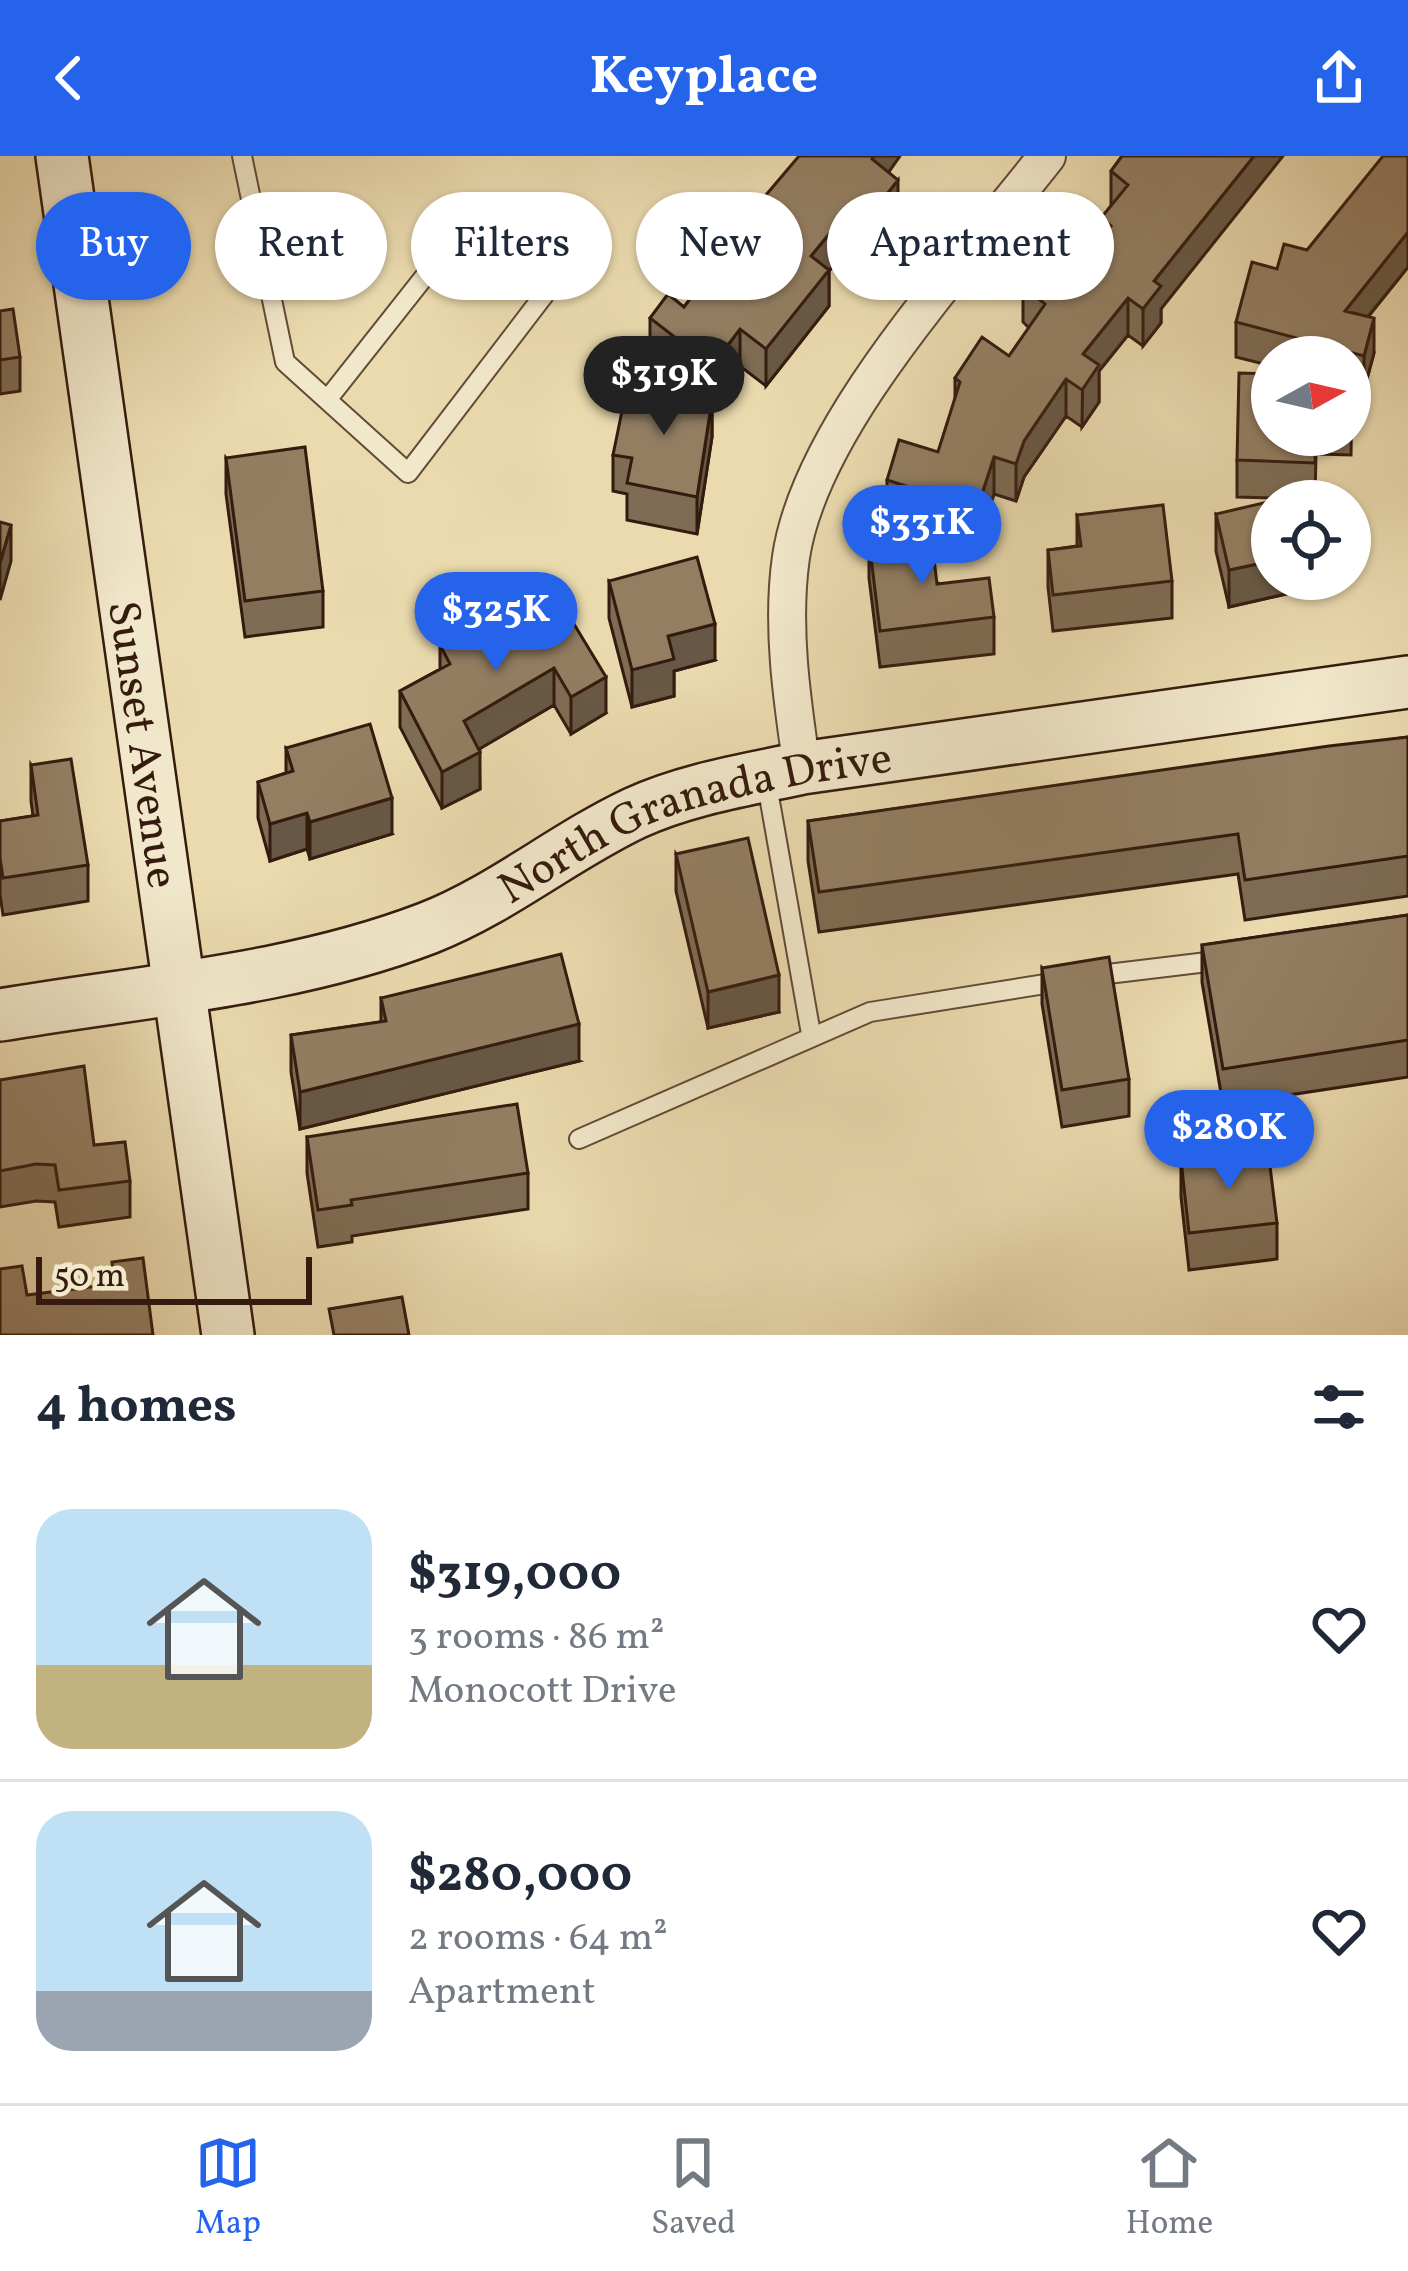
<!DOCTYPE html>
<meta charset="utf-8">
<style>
:root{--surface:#fff;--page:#f2f2f3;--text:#1f2937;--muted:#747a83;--line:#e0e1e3;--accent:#2563eb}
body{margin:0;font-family:Vollkorn,serif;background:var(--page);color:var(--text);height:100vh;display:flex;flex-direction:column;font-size:45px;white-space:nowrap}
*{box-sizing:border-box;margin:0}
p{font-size:39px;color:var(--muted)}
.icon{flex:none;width:66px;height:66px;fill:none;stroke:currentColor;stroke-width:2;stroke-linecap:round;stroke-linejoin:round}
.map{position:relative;height:1179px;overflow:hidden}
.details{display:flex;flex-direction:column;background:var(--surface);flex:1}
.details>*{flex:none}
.hud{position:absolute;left:36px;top:36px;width:1338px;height:108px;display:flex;gap:24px}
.needle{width:78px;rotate:82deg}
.tools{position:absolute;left:1251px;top:180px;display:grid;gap:24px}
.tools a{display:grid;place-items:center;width:120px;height:120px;border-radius:50%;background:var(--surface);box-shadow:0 3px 9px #0004;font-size:60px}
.scale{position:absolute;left:36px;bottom:30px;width:276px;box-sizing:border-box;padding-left:12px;border:6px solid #351b0f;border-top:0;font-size:33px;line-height:42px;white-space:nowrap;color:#351b0f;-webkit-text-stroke:9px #f1e7ca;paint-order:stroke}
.price{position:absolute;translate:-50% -102px;padding:0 27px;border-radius:42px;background:var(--accent);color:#fff;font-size:39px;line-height:78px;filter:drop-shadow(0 3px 6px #0008)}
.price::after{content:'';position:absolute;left:50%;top:72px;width:36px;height:27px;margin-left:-18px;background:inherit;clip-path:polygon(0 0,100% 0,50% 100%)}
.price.current{background:#222;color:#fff}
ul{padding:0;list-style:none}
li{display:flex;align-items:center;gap:36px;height:300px;padding:0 36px}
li+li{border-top:3px solid var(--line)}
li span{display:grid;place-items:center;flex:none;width:336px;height:240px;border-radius:36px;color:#555}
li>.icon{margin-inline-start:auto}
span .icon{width:144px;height:144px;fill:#fffc;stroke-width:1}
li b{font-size:51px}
h2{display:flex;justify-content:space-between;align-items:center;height:144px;padding:0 36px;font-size:51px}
.tag{padding:0 42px;border-radius:54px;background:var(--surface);box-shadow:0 3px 9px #0004;font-size:42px;line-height:108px}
.tag.current{background:var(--accent);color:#fff}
header{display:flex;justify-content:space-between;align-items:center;height:156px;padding:0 36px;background:var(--accent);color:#fff;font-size:54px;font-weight:700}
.menu{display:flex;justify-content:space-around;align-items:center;height:168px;border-top:3px solid var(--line);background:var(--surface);font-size:33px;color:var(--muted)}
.menu a{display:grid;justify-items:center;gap:6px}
.menu .current{color:var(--accent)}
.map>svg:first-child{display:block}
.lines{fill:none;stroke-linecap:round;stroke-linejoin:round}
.lane-casing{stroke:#624b37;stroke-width:22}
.street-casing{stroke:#624b37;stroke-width:40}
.secondary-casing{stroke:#351b0f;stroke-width:56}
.lane{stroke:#f1e7ca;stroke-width:18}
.street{stroke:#f1e7ca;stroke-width:36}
.secondary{stroke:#f1e7ca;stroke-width:51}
.wall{fill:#7e6c54;stroke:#351b0f;stroke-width:3}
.shaded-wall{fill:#675845;stroke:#351b0f;stroke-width:3}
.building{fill:#937e62;stroke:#351b0f;stroke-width:3}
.labels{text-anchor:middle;stroke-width:12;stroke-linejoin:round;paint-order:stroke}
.street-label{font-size:45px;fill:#351b0f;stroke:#f1e7ca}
</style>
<header><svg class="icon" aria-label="back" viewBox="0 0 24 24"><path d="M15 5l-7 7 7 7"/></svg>Keyplace<svg class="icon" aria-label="share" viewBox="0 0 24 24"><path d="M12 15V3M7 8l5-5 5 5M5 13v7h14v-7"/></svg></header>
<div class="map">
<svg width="1408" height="1179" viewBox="0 0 1408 1179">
<rect width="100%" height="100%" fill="#eadaae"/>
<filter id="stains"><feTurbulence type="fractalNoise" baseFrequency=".00167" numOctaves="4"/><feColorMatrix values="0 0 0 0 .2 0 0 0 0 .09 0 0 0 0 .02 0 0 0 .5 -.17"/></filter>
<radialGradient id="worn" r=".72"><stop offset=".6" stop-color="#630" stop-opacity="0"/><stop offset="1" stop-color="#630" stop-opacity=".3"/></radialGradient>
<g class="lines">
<g class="lane-casing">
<path id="lane" d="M 242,0 L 285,206 L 408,317 L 544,139 L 550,100 L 512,57 L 470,63 L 327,244
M 766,623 L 811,878
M 1091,820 L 1224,804
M 579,983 L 870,856 L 1064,825"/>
</g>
<g class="street-casing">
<path id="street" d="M 802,612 C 792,544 781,470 791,401 C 811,267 964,107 1047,0"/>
</g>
<g class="secondary-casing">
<g id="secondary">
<path id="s1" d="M 62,0 L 228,1179"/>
<path id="s2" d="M 0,859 C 142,835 293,824 428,772 C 502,743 563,691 635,657 C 687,633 746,624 802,612 L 1408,526"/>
</g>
</g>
<use href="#lane" class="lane"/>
<use href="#street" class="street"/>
<use href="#secondary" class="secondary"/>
</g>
<path class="wall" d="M 1122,0 L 1161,153 L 1161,167 L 1143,190 L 1128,179 L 1099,215 L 1099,246 L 1082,271 L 1066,260 L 1024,321 L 1016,345 L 994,338 L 977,390 L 887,361 L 887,324 L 938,296 L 955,244 L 955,222 L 1009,200 L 1029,172 L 1023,166 L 1023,130 L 1071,119 L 1101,82 L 1101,62 L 1111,50 L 1111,15 Z
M 888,16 L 898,61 L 873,93 L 857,80 L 829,115 L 829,150 L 766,230 L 740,210 L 712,246 L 712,281 L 697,378 L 627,364 L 627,338 L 613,335 L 613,299 L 708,243 L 650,198 L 650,162 L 684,151 L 726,95 L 726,86 Z
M 1307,94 L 1408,111 L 1368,161 L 1374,197 L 1364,234 L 1352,231 L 1351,299 L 1316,298 L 1315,343 L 1237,341 L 1237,304 L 1272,279 L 1350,279 L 1350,201 L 1272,201 L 1272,210 L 1236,201 L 1236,166 L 1277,113 Z
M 0,155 L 20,201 L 20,235 L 0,238 Z
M 226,302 L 323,435 L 323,471 L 245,481 L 226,338 Z
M 1216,358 L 1347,423 L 1347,424 L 1229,451 L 1216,395 Z
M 1077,359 L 1172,425 L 1172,462 L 1053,475 L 1048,431 L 1048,394 L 1077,390 Z
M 869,385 L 994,461 L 994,498 L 880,511 L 869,422 Z
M 609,425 L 715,504 L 674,515 L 674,540 L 632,551 L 609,462 Z
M 510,469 L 606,557 L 571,578 L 554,549 L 479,593 L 480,633 L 442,652 L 400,571 L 400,535 L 440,513 L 440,489 Z
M 1408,581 L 1408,740 L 1245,764 L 1238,718 L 819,776 L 808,705 L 808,665 Z
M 286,592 L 392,678 L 310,703 L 307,693 L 270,705 L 258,662 L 258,626 L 286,617 Z
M 31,609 L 88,709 L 88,745 L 3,759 L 0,739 L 0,665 L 33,660 L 31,645 Z
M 676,698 L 779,856 L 708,872 L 676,735 Z
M 1408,759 L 1408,921 L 1223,949 L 1202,826 L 1202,789 Z
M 1042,812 L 1129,923 L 1129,960 L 1062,971 L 1042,848 Z
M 381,842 L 579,905 L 300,973 L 291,916 L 291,879 L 381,866 Z
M 0,924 L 94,989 L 130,1025 L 130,1061 L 59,1071 L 55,1046 L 36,1045 L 0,1051 Z
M 307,981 L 528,1017 L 528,1053 L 352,1080 L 352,1086 L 318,1091 L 307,1017 Z
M 1181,1004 L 1277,1067 L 1277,1103 L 1189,1114 L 1181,1041 Z"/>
<path class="shaded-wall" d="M 874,0 L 900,0 L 872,40 L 872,3 Z
M 1254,0 L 1283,0 L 1161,153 L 1161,167 L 1143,190 L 1143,153 L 1154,125 Z
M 898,24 L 898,61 L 873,93 L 873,56 Z
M 857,44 L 857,80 L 829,115 L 829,150 L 766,230 L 766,193 L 811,100 Z
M 1408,76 L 1408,111 L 1345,189 L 1345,155 Z
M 1128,142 L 1128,179 L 1099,215 L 1099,246 L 1082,271 L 1083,198 Z
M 1374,162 L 1374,197 L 1364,234 L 1364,200 Z
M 740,173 L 740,210 L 712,246 L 712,281 L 697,378 L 697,341 L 712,246 L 712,210 Z
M 1066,223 L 1066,260 L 1024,321 L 1016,345 L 1016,308 L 1024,285 Z
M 994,301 L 994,338 L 977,390 L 977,353 Z
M 11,369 L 11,405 L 0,444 L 0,407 Z
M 1272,405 L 1272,423 L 1347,424 L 1229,451 L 1229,414 Z
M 715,468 L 715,504 L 674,515 L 674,540 L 632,551 L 632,514 L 668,480 Z
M 554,512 L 554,549 L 464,602 L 464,565 Z
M 606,521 L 606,557 L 571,578 L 571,541 Z
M 480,596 L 480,633 L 442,652 L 442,616 Z
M 392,642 L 392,678 L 310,703 L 310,666 Z
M 307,657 L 307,693 L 270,705 L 270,668 Z
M 779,819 L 779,856 L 708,872 L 708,836 Z
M 579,868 L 579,905 L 300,973 L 300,936 Z"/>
<path class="building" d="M 799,0 L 874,0 L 872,3 L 898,24 L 873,56 L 857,44 L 811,100 L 829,114 L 766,193 L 740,173 L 712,210 L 650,162 L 668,138 L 684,151 L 731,89 L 726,86 Z
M 1122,0 L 1254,0 L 1154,125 L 1161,130 L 1143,153 L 1128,142 L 1083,198 L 1099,209 L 1082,234 L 1066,223 L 1024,285 L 1016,308 L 994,301 L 977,353 L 887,324 L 899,284 L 938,296 L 960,226 L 955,222 L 982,181 L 1009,200 L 1045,148 L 1023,130 L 1047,99 L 1071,119 L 1111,70 L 1101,62 L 1128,29 L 1111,15 Z
M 1383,0 L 1408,0 L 1408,76 L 1345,155 L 1374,162 L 1364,200 L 1236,166 L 1252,106 L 1277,113 L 1284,88 L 1307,94 Z
M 13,153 L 20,201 L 0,204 L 0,155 Z
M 1239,217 L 1272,218 L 1272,279 L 1316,279 L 1315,307 L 1237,304 Z
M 1350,220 L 1352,220 L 1351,263 L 1350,263 Z
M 628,226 L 712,244 L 697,341 L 627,327 L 632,302 L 613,299 Z
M 305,291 L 323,435 L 245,445 L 226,302 Z
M 1315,335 L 1314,343 L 1336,339 L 1337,345 L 1272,345 Z
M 1272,345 L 1272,405 L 1229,414 L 1216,358 Z
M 1163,349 L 1172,425 L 1053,439 L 1048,394 L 1081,390 L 1077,359 Z
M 0,366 L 11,369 L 0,407 Z
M 931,378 L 937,428 L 989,422 L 994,461 L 880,475 L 869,385 Z
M 697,401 L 715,468 L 668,480 L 674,503 L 632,514 L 609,425 Z
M 557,440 L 606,521 L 571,541 L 554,512 L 464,565 L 480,596 L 442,616 L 400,535 L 450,508 L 440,489 L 500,452 L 510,469 Z
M 370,568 L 392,642 L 310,666 L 307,657 L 270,668 L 258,626 L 293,615 L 286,592 Z
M 1408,581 L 1408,700 L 1245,724 L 1238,678 L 819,736 L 808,665 L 1329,590 Z
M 71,603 L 88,709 L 3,722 L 0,702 L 0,665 L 38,659 L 31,609 Z
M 748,682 L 779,819 L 708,836 L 676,698 Z
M 1408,759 L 1408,884 L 1223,913 L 1202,789 Z
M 561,798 L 579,868 L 300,936 L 291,879 L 386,865 L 381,842 Z
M 1109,801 L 1129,923 L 1062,934 L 1042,812 Z
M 84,910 L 94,989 L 125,986 L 130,1025 L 59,1034 L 55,1009 L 36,1008 L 0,1015 L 0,924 Z
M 517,948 L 528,1017 L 351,1044 L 352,1049 L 318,1054 L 307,981 Z
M 1268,994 L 1277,1067 L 1189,1077 L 1181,1004 Z
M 143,1102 L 153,1179 L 0,1179 L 0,1113 L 22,1110 L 27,1139 L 114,1128 L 112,1106 Z
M 402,1141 L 409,1179 L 334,1179 L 329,1153 Z"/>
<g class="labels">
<g class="street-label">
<text dy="16" stroke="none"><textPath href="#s1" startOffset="594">Sunset Avenue</textPath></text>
<text dy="16" stroke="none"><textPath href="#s2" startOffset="729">North Granada Drive</textPath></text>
</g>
</g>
<rect width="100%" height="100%" filter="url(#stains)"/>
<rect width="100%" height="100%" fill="url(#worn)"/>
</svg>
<div class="tools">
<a><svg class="needle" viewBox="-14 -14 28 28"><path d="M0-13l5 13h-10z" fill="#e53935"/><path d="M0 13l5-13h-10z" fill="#747a83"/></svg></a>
<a><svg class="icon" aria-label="locate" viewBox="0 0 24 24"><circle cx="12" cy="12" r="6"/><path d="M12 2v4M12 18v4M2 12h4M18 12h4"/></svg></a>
</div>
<div class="scale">50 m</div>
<b class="price current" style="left:664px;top:282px">$319K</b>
<b class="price" style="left:922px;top:431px">$331K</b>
<b class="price" style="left:496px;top:518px">$325K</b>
<b class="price" style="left:1229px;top:1036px">$280K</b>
<div class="hud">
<a class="tag current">Buy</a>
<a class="tag">Rent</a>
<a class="tag">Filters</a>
<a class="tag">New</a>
<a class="tag">Apartment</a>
</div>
</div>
<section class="details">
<h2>4 homes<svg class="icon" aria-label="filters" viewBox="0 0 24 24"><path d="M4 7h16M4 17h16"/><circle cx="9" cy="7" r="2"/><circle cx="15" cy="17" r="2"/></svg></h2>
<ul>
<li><span style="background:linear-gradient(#bfe0f5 65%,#c2b280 0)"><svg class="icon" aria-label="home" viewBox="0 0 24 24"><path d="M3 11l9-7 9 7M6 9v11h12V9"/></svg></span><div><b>$319,000</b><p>3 rooms · 86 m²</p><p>Monocott Drive</p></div><svg class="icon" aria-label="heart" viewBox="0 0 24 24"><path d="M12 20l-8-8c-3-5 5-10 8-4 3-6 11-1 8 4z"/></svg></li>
<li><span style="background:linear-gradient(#bfe0f5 75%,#9aa5b1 0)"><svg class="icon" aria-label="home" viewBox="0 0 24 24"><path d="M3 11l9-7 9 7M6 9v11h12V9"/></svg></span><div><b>$280,000</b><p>2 rooms · 64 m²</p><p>Apartment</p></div><svg class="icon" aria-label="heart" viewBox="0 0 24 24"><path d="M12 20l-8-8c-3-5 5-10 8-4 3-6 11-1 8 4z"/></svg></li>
</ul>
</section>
<nav class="menu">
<a class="current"><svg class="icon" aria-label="map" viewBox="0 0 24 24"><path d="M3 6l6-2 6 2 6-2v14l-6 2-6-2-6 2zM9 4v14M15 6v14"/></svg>Map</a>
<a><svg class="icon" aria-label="saved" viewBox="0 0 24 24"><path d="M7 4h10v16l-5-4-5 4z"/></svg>Saved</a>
<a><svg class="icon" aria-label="home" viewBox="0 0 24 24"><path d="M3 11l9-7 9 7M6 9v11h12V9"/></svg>Home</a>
</nav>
